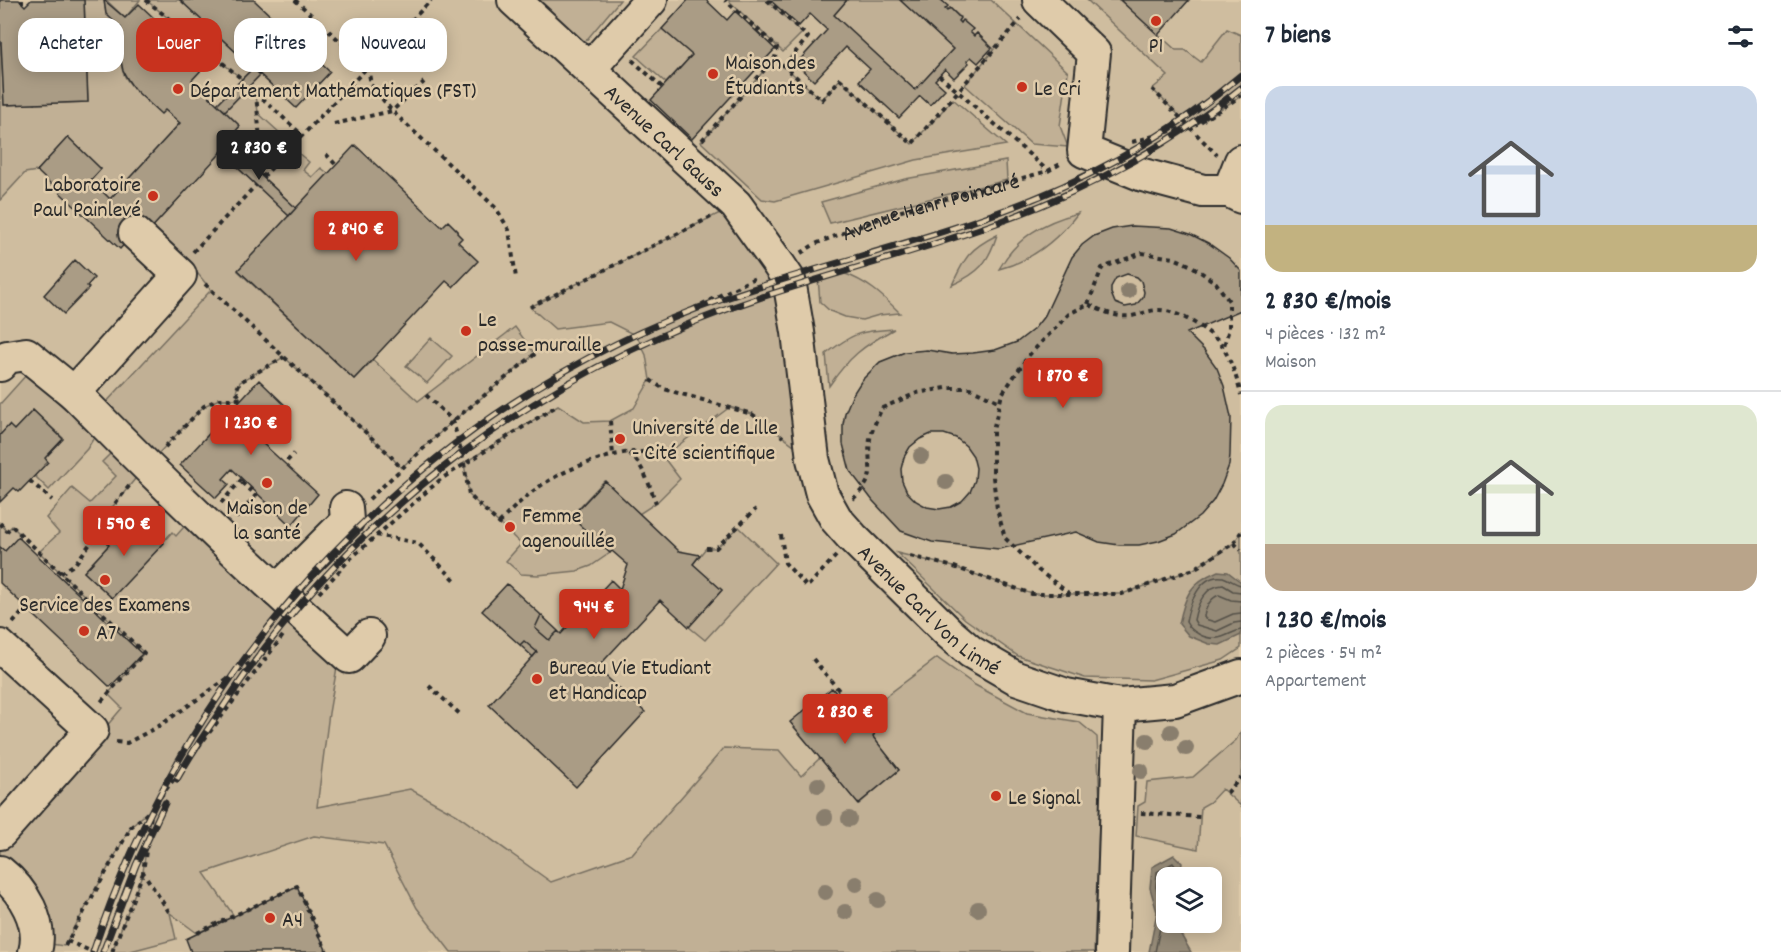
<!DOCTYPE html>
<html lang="fr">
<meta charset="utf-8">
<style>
:root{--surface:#fff;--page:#f6f6f7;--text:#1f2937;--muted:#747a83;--line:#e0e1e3;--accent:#c8321e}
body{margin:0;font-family:Dekko,sans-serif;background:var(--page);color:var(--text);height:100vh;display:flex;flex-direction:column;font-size:22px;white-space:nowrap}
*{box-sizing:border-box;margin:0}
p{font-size:20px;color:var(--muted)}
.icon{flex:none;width:33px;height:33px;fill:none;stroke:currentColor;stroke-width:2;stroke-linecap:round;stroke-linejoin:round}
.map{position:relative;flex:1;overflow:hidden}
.drawer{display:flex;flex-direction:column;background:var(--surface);width:540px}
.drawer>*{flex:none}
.hud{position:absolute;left:18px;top:18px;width:570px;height:54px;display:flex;gap:12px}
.buttons{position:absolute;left:1156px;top:867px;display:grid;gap:12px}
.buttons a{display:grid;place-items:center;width:66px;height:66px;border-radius:12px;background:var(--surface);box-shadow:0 3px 15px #0003;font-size:30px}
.price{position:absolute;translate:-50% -51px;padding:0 14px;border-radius:6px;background:var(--accent);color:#fff;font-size:20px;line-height:39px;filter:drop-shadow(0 2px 3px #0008)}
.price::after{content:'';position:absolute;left:50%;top:36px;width:18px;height:14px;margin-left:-9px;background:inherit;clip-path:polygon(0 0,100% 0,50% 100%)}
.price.on{background:#222;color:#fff}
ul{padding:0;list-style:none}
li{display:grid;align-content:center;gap:12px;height:318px;padding:0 24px}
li+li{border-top:2px solid var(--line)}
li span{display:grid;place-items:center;height:186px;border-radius:18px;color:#555}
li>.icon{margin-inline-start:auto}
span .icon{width:108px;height:108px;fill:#fffc;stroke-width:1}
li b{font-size:26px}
h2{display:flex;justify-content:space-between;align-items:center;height:72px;padding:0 24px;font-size:26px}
.chip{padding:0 21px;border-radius:18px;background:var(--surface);box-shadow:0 3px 15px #0003;font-size:21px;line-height:54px}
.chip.on{background:var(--accent);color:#fff}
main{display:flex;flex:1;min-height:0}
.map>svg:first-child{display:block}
.built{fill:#cfbd9f;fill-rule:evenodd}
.green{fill:#c1b095;stroke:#766e60;stroke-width:1.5}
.water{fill:#958a77;stroke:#6b6459;stroke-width:1.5}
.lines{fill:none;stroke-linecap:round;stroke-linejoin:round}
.shore{stroke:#555149;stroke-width:1.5}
.building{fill:#aa9c85;stroke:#2b2b2b;stroke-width:1.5;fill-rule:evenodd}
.minor-casing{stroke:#2b2b2b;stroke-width:36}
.path{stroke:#2b2b2b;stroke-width:4;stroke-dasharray:4.5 4.5;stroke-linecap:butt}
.minor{stroke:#dfcbaa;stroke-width:32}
.rail-casing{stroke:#2b2b2b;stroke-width:7}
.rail{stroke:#dfcbaa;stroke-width:4.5;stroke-dasharray:14;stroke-linecap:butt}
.tree{fill:#897e6d}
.poi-dot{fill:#c8321e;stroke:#dfcbaa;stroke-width:2}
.labels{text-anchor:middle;stroke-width:5;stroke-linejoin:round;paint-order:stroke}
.poi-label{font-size:22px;fill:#2b2b2b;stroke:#dfcbaa;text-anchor:start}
.street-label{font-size:22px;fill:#2b2b2b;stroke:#dfcbaa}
</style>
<main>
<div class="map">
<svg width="1241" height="952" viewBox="0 0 1241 952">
<rect width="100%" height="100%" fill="#dfcbaa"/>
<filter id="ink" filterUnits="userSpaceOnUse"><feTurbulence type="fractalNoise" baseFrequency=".0167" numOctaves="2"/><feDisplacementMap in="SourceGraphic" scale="12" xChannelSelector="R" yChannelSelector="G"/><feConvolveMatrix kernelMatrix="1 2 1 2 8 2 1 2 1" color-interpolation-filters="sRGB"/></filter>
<g filter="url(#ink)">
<path class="built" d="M 0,0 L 1241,0 L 1241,952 L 0,952 ZM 1167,878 L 1212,878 L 1212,922 L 1167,922 Z"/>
<path class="green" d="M 84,0 L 104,0 L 106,14 L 121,28 C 120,42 119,58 123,72 C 130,91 150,98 165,110 C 170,114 175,119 180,123 L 110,199 L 91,180 L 101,169 L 68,137 L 37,171 L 25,173 L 0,200 L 0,42 L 1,42 L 4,105 L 88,102 Z
M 106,0 L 140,0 L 125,18 Z
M 146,0 L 180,0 L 253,68 L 242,79 Z
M 539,0 L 620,0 L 584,43 Z
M 728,0 L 767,0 L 802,33 L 783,52 Z
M 847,0 L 900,0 L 953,49 L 915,90 L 834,15 Z
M 941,0 L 991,0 L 1068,72 L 1060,126 L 1068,147 L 1031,144 L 965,85 L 994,49 L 977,33 L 974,36 L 970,32 L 972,29 L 963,20 L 960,23 L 958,21 L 960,17 L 950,8 L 947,11 L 945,9 L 947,6 Z
M 1087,0 L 1120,0 L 1176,50 L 1185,50 L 1201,62 L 1227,29 L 1241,35 L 1241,96 L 1197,124 L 1190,126 L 1152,89 L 1168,76 Z
M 662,29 L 692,55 L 666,83 L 636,56 Z
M 775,58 L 822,100 L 840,79 L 912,144 L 953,99 L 1006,145 L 916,160 L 775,201 L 762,199 L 701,142 Z
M 249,86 L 256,93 L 258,113 L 293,145 L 291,147 L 309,162 L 303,170 L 312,177 L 321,168 L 329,174 L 296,208 L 228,145 L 229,143 L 227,141 L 240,126 L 225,111 Z
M 221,152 L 289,216 L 238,271 L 354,379 L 373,360 L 418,401 L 515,327 L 535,354 L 453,421 L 401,468 L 388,453 L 284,357 L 240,382 L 236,391 L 241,399 L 219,399 L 204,406 L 156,456 L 102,407 L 211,290 L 186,259 L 147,233 Z
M 1006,161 L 1007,180 L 830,223 L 821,202 L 905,179 Z
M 736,205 L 779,265 L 813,459 L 752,414 L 730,407 L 672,450 L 664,458 L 680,479 L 656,503 L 639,514 L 604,481 L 571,516 L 610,553 L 591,566 L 577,571 L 538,575 L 521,574 L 506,561 L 521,544 L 469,495 L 464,463 L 558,405 L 584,422 L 610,421 L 634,408 L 650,380 L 646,355 L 637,336 L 609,322 L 555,329 L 530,307 Z
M 1078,213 C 1058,239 1031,261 999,269 C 1017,237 1043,222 1078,213 Z
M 997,235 C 988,263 979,273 952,285 C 965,257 969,249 997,235 Z
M 843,273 C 868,282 881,294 900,313 L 879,315 L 862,320 L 845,317 L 830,311 L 820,302 L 818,278 Z
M 894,329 C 863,346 849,357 829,386 L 826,354 C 853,333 859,331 894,329 Z
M 431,338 L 452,356 L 427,383 L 406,366 Z
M 27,374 L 95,436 L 87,449 L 49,490 L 35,476 L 45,458 L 63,438 L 33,410 L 14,430 L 9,426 L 0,435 L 0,404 Z
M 112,452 L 139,474 L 102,520 L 100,532 L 111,538 L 107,543 L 109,545 L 84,572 L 112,598 L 172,532 L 176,536 L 191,519 L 337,667 L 329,713 L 317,807 L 410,789 L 457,815 L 551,882 L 632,854 L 724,748 L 779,750 L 801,776 L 820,758 L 859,804 L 899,770 L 873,737 L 876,730 L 873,721 L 866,717 L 857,718 L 937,658 L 975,685 L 1027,713 L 1079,722 L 1097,737 L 1100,802 L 1094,952 L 451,952 L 417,908 L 384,845 L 314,836 L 204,873 L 234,916 L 197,933 L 170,913 L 176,939 L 127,952 L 112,952 L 143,872 L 151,809 L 131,827 L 64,946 L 37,942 L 0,872 L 0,833 L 99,735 L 122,708 L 108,694 L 144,653 L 39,552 L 59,533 L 46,518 L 72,488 L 90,503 L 116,476 L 102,462 Z
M 0,523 L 7,531 L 12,526 L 21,535 L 5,551 L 0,547 Z
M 739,527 L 776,563 L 705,640 L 689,627 L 722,590 L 693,564 L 706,548 L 716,548 Z
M 1241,532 L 1241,648 L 1223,660 L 1151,680 L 1085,678 L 1018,656 L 965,619 L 897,553 L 954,567 L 1032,594 L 1122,594 L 1194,569 L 1234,543 Z
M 1241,731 L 1241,806 L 1222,789 L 1210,802 L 1201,807 L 1198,849 L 1136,836 L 1138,806 L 1145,802 L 1147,782 L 1193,777 L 1236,740 Z"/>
<path class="water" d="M 1218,571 L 1228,572 L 1241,582 L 1241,635 L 1220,645 L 1209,644 L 1189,636 L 1179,624 C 1185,596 1189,583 1218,571 Z
M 1174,855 L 1182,863 L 1180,877 L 1167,878 L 1167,922 L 1174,923 L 1191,952 L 1149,952 L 1157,912 L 1150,888 L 1152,867 Z"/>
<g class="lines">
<path class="shore" d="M 1241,585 C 1234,584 1230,579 1223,577 C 1200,573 1189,605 1186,622 C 1191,632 1206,640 1218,638 C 1226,637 1233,631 1241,630
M 1241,592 L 1233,591 L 1223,585 C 1205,586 1197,604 1194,620 L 1197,625 L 1217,631 L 1234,623 L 1241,622
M 1241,601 L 1231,600 L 1219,595 C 1211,598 1206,607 1204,616 L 1205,619 L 1215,622 L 1233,614 L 1241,613
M 1155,952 L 1163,913 L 1156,887 L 1157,872 L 1173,863 L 1175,866 L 1174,878"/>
</g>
<path class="building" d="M 0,0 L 19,0 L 25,6 L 31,0 L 84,0 L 88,102 L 4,105 L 1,42 L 0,42 Z
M 104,0 L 125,18 L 139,4 L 205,66 L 192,80 L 240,126 L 227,141 L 230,143 L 147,233 L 140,227 L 120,249 L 37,171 L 68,137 L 101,169 L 91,180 L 110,199 L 180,123 L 165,110 L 161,114 L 134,89 L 128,80 L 123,71 L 121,61 L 121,28 L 106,14 Z
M 180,0 L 254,0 L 330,72 L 296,108 Z
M 688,0 L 706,0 L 727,20 L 735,11 L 775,49 L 692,139 L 651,100 L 692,55 L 662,29 Z
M 770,0 L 847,0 L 834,15 L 915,90 L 953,49 L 900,0 L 941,0 L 948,6 L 945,9 L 947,11 L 950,8 L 960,18 L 958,21 L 960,23 L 962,20 L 973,29 L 970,32 L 974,36 L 977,33 L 992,48 L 978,63 L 971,57 L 967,61 L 969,63 L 954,78 L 945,69 L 935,80 L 945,89 L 930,105 L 920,96 L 899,118 L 859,81 L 870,69 L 846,47 L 814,81 L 796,64 L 827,30 L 810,14 L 799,26 Z
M 1120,0 L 1189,0 L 1158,35 Z
M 253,68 L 260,75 L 225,111 L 217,104 Z
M 228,145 L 296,208 L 289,216 L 221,152 Z
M 355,145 L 442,227 L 448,221 L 458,231 L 457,233 L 462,238 L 458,242 L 478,261 L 453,287 L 446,281 L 354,379 L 238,270 Z
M 1132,226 L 1171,228 L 1190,234 L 1208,243 L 1229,258 L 1241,271 L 1241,310 L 1187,333 L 1204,350 L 1217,368 L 1224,386 L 1231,417 L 1230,455 L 1229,465 L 1222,484 L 1213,501 L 1200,516 L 1176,534 L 1158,541 L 1139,545 L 1119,545 L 1099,542 L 1076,532 L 999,549 L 932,542 L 901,531 L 873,501 L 850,471 L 843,444 L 843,424 L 845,413 L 853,394 L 862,380 L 880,362 L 905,352 L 927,350 L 952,354 L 973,353 L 995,350 L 1017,342 L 1034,329 L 1045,315 L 1072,257 L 1082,245 L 1094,236 L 1112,229 ZM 1127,274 L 1137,277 L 1141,281 L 1144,292 L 1143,297 L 1136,305 L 1125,307 L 1115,303 L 1111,293 L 1111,287 L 1116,278 ZM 931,434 L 944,434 L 956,438 L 966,446 L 973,456 L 976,468 L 975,480 L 970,492 L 962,501 L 951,507 L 939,509 L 927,507 L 916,501 L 907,492 L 902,481 L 901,469 L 904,457 L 910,447 L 920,439 Z
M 75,260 L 94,278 L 87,286 L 89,288 L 64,314 L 44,295 Z
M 259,380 L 289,409 L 260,441 L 318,494 L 291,526 L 232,469 L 223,479 L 229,484 L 216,498 L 180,465 Z
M 33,410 L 63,439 L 45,458 L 48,462 L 19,492 L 14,488 L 0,502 L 0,435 L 9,425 L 14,430 Z
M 605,481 L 679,551 L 700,555 L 693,564 L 722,590 L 689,627 L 660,600 L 597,668 L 645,712 L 576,787 L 489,705 L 537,652 L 524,641 L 520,645 L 482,611 L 507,584 L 541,615 L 535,628 L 549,640 L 558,631 L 561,634 L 611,580 L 620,589 L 628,565 L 612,551 L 610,553 L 571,517 Z
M 135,517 L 164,543 L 112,598 L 84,572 L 109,545 L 107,543 L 114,535 L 116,537 Z
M 18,537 L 142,654 L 110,687 L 0,583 L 0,547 L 5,551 Z
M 541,615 L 558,631 L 549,640 L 535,628 Z
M 524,641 L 537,652 L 533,657 L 520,645 Z
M 832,688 L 857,718 L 866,717 L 873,721 L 876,730 L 873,737 L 899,770 L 858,804 L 790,722 Z
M 297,886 L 327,952 L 191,952 L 186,939 Z"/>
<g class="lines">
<g class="minor-casing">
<g id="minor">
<path id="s2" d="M 514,0 L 736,205 L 779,265 L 789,280 L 798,332 L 813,459 L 822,494 L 836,519 L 852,537 L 949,633 L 971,652 L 1016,678 L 1066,695 L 1120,705 L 1175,700 L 1241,676"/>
<path d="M 1039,0 L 1094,53 L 1084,151 L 1143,175 L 1203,191 L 1229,191 L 1241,197"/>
<path d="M 589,69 L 651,0"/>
<path d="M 1229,191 L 1241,161"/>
<path d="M 0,365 L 7,357 L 26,354 L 74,393 L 180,275 L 135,233"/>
<path d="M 74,393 C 163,484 255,572 349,657 L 369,636"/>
<path d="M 277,591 L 347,521 L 346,508"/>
<path d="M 0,646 L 92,730 L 0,833"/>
<path d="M 0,872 C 23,890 43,923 35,952"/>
<path d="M 1112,952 L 1120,705"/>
</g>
</g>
<g class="path">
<path d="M 146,0 L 242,79"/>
<path d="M 295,0 L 368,67 L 371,85 L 392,111 L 496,208 L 509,230 L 516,278"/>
<path d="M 767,0 L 808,37 L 784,66"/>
<path d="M 22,3 L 22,0"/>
<path d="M 775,58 L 822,100 L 840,79 L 912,144 L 1021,19"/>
<path d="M 632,60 L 662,87"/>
<path d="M 939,75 L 1048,171"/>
<path d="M 249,86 L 302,135"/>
<path d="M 1152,89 L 1217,155"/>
<path d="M 256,93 L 263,176"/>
<path d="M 334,124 L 392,111 L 424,82"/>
<path d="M 702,140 L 775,58 L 777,47 L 725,0"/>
<path d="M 1132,142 L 1197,124 L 1241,96"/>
<path d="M 326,154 L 336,165"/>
<path d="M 263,177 L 431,0"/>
<path d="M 193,252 L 256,185"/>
<path id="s1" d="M 801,253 L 815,244 L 894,213 L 1048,171 L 1062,163"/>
<path d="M 205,284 L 388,453 L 401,468"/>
<path d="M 1088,304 L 1102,268 L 1142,253 L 1174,258 L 1192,266 L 1216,283 L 1229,301 L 1229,329 L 1223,349"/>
<path d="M 530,307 L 711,217"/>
<path d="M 637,336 L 755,278"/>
<path d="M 650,380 L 664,389 L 752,414 L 783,437"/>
<path d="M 426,395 L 453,421 L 464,463 L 469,495 L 505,529"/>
<path d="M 610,421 L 613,455"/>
<path d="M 165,447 L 204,406 L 219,399 L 241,399 L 236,391 L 240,382 L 284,357"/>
<path d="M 629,453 C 644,466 649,485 656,503"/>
<path d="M 287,461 L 294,454"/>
<path d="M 30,481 L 52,500"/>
<path d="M 369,499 L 453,421 L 535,354"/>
<path d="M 853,499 C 880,474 866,469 870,439 C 872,429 878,417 882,408 L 917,393 L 946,388 L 970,388 L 1000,402"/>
<path d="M 221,503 L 242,479"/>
<path d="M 236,518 L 256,495 L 240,481"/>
<path d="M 0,523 L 7,531 L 12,526 L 144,653 L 100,703"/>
<path d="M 499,523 C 532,488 554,473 600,459 C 614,455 627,451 642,452 C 649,453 657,456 664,458"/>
<path d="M 99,532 L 111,538"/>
<path d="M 376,535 L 418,543 L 457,582"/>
<path d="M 781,535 L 785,563 L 807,587 L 836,556"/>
<path d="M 1234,543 L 1241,550"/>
<path d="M 706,548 L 716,548 L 756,509"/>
<path d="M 910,556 L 954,567 L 1032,594 L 1122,594 L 1194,569 L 1234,543 L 1241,532"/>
<path d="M 61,573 L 75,564 L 99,532 L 102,520 L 130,485"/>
<path d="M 319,593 L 351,558 L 441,479 L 558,405"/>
<path d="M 1070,594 L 1038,570 L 1005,538 L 997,509 L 993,477 L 993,430 L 1002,394 L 1029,355 L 1069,314 L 1088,304 C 1102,311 1116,318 1132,316 C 1142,314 1149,310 1159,310 C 1177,310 1209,330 1220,343 C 1230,357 1237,378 1241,395"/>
<path d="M 13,623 L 26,608"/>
<path d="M 813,659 L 861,717"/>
<path d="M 429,686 L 461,715"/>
<path d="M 116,742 L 127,743 L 159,726 L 274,646"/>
<path d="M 1227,793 L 1241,777"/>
<path d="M 1141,813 L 1200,817"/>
<path d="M 169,912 L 143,872 L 152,808 L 285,633"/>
<path d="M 197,933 L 297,886 L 327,952"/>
<path d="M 67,941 L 93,952"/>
<path d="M 65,946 L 131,827 L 152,809"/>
<path d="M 112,952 L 143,873"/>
</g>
<use href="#minor" class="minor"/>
<g class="rail-casing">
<path id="rail" d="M 177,779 C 191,754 207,730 223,707 C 351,512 544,368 765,296 C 844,270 924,250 1002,221 C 1088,189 1169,146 1241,88
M 93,952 C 192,654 425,403 723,299 C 826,263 933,240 1033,199 C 1108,169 1180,127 1241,75
M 103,952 L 136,865 L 165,803"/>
</g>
<use href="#rail" class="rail"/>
</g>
<g class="tree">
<circle cx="1128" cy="291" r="8"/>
<circle cx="921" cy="456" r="8"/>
<circle cx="946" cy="482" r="8"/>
<circle cx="1171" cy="732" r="8"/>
<circle cx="1147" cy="741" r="8"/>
<circle cx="1186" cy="748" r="8"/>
<circle cx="1141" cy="771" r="8"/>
<circle cx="818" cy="785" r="8"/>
<circle cx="825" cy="817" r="8"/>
<circle cx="849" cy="819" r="8"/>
<circle cx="856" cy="884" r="8"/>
<circle cx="825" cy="892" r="8"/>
<circle cx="878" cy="900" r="8"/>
<circle cx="978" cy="909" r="8"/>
<circle cx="845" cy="912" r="8"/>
</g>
</g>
<g class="poi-dot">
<circle cx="1156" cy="21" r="6"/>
<circle cx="713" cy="74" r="6"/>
<circle cx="1022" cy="87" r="6"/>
<circle cx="178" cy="89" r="6"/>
<circle cx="153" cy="196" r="6"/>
<circle cx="466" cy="331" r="6"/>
<circle cx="620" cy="439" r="6"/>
<circle cx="267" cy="483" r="6"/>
<circle cx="510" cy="527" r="6"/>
<circle cx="105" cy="580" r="6"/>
<circle cx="84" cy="631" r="6"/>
<circle cx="537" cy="679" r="6"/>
<circle cx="996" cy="796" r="6"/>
<circle cx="270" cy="918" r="6"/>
</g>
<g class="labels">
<g class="poi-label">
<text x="1156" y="52" text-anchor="middle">P1</text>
<text x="725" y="69">Maison des<tspan x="725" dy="25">Étudiants</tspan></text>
<text x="1034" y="95">Le Cri</text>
<text x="190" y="97">Département Mathématiques (FST)</text>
<text x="141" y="191" text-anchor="end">Laboratoire<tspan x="141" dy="25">Paul Painlevé</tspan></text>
<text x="478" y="326">Le<tspan x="478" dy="25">passe-muraille</tspan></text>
<text x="632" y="434">Université de Lille<tspan x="632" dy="25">‐ Cité scientifique</tspan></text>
<text x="267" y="514" text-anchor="middle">Maison de<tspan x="267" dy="25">la santé</tspan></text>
<text x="522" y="522">Femme<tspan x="522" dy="25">agenouillée</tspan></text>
<text x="105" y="611" text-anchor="middle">Service des Examens</text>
<text x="96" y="639">A7</text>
<text x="549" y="674">Bureau Vie Etudiant<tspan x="549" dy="25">et Handicap</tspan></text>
<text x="1008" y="804">Le Signal</text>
<text x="282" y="926">A4</text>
</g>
<g class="street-label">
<text dy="8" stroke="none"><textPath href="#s2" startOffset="206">Avenue Carl Gauss</textPath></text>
<text dy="8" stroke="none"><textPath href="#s1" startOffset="138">Avenue Henri Poincaré</textPath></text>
<text dy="8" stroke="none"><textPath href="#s2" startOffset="770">Avenue Carl Von Linné</textPath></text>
</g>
</g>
</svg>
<div class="buttons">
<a><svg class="icon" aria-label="layers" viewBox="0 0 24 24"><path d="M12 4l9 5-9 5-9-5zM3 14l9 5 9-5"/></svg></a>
</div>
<b class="price on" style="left:259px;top:181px">2 830 €</b>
<b class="price" style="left:356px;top:262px">2 840 €</b>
<b class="price" style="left:1063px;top:409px">1 870 €</b>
<b class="price" style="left:251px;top:456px">1 230 €</b>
<b class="price" style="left:124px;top:557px">1 590 €</b>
<b class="price" style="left:594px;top:640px">944 €</b>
<b class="price" style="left:845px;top:745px">2 830 €</b>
<div class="hud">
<a class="chip">Acheter</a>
<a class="chip on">Louer</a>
<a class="chip">Filtres</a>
<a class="chip">Nouveau</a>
</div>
</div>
<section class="drawer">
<h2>7 biens<svg class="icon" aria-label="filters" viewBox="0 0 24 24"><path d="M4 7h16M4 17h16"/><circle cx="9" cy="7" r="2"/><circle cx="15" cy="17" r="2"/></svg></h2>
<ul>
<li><span style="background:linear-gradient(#c9d6e8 75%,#c2b280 0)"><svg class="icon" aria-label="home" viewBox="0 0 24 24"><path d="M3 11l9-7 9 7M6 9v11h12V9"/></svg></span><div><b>2 830 €/mois</b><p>4 pièces · 132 m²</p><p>Maison</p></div></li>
<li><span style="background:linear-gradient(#dfe7d0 75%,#b9a48a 0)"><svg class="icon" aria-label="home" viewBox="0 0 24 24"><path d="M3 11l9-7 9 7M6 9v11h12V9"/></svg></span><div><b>1 230 €/mois</b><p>2 pièces · 54 m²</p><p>Appartement</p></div></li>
</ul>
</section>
</main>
